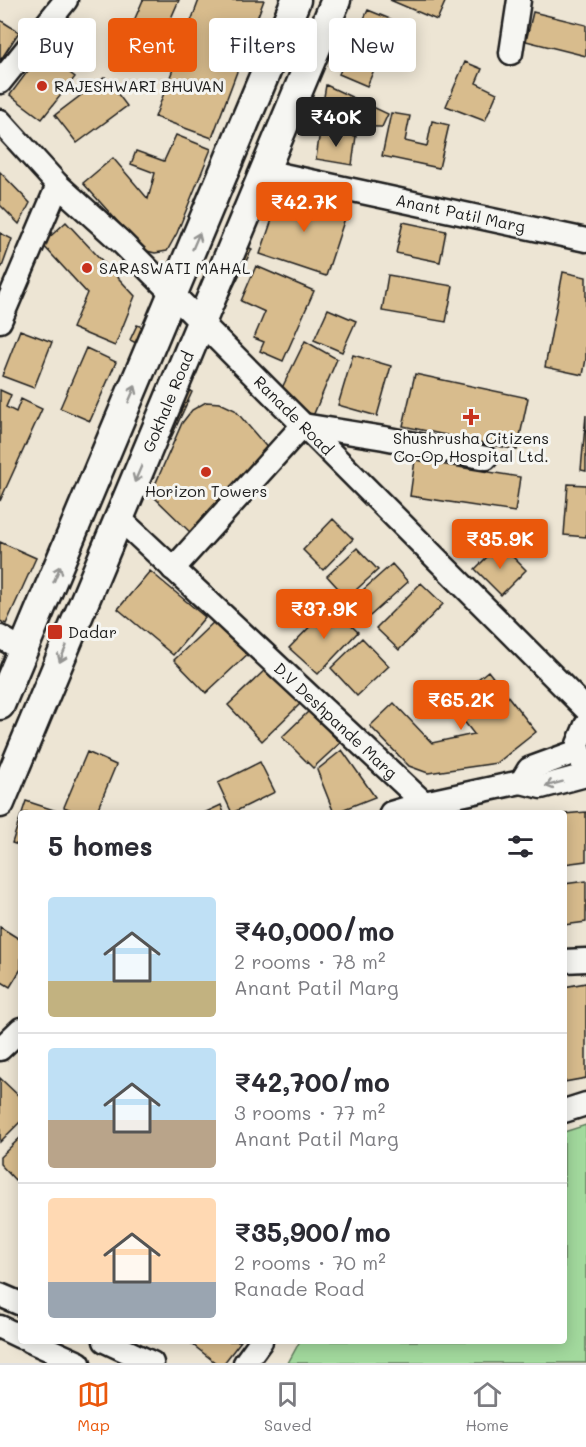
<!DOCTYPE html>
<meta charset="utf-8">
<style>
:root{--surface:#fff;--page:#f2f2f3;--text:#2b2b33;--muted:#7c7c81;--line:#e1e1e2;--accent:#ea580c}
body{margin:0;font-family:Mali,sans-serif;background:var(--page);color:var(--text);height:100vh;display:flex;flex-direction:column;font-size:22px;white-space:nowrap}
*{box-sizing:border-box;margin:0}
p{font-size:20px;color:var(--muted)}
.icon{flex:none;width:33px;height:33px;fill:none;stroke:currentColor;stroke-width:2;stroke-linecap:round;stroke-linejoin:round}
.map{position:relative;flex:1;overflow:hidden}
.drawer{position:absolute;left:18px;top:810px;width:549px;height:534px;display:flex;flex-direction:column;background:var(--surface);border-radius:6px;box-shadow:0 3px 15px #0003}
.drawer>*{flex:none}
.hud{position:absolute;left:18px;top:18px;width:550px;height:54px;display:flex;gap:12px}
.price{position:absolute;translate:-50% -51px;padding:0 14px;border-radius:6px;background:var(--accent);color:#fff;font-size:20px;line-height:39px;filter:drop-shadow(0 2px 3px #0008)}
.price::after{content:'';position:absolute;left:50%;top:36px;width:18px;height:14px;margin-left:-9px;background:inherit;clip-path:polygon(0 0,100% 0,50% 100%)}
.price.on{background:#222;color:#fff}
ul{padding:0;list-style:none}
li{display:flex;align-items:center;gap:18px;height:150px;padding:0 30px}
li+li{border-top:2px solid var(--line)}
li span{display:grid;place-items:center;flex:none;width:168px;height:120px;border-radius:6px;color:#555}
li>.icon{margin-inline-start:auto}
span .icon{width:72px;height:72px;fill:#fffc;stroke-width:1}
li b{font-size:26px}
h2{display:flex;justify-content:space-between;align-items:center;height:72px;padding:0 30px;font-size:26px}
.pill{padding:0 21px;border-radius:6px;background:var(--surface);box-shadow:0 3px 15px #0003;font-size:21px;line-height:54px}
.pill.on{background:var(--accent);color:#fff}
.menu{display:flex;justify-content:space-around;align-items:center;height:84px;border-top:2px solid var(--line);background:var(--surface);font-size:16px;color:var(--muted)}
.menu a{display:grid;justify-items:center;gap:3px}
.menu .on{color:var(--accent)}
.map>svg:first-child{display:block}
.green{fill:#a2d99d;stroke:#5f7a5c;stroke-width:1.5}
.building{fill:#d8bc8d;stroke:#1c1c1c;stroke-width:1.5}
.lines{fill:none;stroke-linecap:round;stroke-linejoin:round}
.minor-casing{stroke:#1c1c1c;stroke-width:27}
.major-casing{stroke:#1c1c1c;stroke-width:33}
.minor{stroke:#f6f6f2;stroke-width:22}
.major{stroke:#f6f6f2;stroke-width:28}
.oneway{stroke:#949492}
.poi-dot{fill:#c8321e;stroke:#f6f6f2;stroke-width:2}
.labels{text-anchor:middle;stroke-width:6;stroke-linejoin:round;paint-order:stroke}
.poi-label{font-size:16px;fill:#1c1c1c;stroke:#f6f6f2;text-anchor:start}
.street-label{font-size:16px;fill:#1c1c1c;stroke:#f6f6f2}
</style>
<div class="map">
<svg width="586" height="1363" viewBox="0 0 586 1363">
<rect width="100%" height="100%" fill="#ede5d4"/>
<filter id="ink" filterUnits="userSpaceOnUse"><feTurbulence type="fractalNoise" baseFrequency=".0167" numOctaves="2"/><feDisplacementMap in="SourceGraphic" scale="12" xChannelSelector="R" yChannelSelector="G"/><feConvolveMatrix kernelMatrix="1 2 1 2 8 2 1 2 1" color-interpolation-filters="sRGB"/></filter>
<g filter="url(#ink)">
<path class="green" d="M 586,1125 L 586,1363 L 288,1363 L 300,1341 L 564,1341 L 564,1132 Z"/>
<path class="building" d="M 143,0 L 179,0 L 153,59 L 123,46 Z
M 199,0 L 264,0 L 212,138 L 155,117 Z
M 390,0 L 446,0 L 437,20 Z
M 368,10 L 395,21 L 367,86 L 339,74 Z
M 533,12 L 586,25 L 586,56 L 526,41 Z
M 0,20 L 19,32 L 0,61 Z
M 42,52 L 75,77 L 42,119 L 10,95 Z
M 465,62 L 482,69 L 476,83 L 497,93 L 485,121 L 446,106 Z
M 105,77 L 127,106 L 77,143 L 55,115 Z
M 326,85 L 388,114 L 382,127 L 319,126 Z
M 391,113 L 410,116 L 405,141 L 427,146 L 432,121 L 449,125 L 439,168 L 382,156 Z
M 320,131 L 356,136 L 352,165 L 316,159 Z
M 176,135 L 211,149 L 177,233 L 167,251 L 155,253 L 143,250 L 83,183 L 113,158 L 148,199 L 155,173 L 131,164 L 136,151 L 164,161 Z
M 0,172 L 30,203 L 19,224 L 0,205 Z
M 282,191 L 347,212 L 326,276 L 260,254 Z
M 66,222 L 135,296 L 115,346 L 72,328 L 87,293 L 42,244 Z
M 403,222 L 446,231 L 440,262 L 396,253 Z
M 0,233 L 12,239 L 2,267 L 0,266 Z
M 246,246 L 252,249 L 230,294 L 225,292 Z
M 256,266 L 314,291 L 283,361 L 260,351 L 264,342 L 254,338 L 265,312 L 241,301 Z
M 563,272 L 586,277 L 586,359 L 583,375 L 545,367 Z
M 388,275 L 453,286 L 446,322 L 382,311 Z
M 328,309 L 356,321 L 342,352 L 314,340 Z
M 137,325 L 145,328 L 138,344 L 130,340 Z
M 20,330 L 52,342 L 34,388 L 2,376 Z
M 305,341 L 337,359 L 313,416 L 281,390 Z
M 86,348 L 116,362 L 90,421 L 60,408 Z
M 353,355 L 391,366 L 377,416 L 338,405 Z
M 415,374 L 528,398 L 517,450 L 403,426 Z
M 181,386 L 192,392 L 170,440 L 159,436 Z
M 0,390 L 11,395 L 6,407 L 16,412 L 21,399 L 42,409 L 0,501 Z
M 206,402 L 220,403 L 235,410 L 270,451 L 194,536 L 151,494 L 182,423 L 192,410 Z
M 586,415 L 586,471 L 581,470 Z
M 415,460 L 520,477 L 515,512 L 410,496 Z
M 568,484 L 586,485 L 586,537 L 564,535 Z
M 333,519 L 353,539 L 323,570 L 303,550 Z
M 0,542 L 36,558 L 6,624 L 0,621 Z
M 500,544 L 526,570 L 501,595 L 475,569 Z
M 357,548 L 378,570 L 347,598 L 327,576 Z
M 392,564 L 408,582 L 370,616 L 354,598 Z
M 150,571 L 205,617 L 173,655 L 118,609 Z
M 421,583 L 443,604 L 399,650 L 376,628 Z
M 330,606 L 358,632 L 318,674 L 289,648 Z
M 218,618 L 250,652 L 206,693 L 174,660 Z
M 362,638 L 389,666 L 357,696 L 331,668 Z
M 266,669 L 300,704 L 262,741 L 228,705 Z
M 488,671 L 536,732 L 497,763 L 428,773 L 409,766 L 370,726 L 394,703 L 432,743 L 474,734 L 449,702 Z
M 309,711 L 340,743 L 313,768 L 282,737 Z
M 342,750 L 375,797 L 334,813 L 317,770 Z
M 87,752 L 116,765 L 96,813 L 79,813 L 64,807 Z
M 260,762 L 275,792 L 232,813 L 218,783 Z
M 26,801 L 63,813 L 22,813 Z
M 221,805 L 224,813 L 204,813 Z
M 586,812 L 586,861 L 564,864 L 564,814 Z
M 21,815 L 21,846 L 12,843 Z
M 586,881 L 586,922 L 564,925 L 564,884 Z
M 0,927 L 21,940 L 21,969 L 10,987 L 0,981 Z
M 586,983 L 586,1078 L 564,1082 L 564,987 Z
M 0,1078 L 21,1098 L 21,1121 L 0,1142 Z
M 21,1137 L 21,1174 L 15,1180 L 0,1164 L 0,1157 Z
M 188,1341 L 241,1341 L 224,1363 L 216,1363 Z"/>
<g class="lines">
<g class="minor-casing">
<g id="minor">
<path d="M 511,53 L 519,0"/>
<path d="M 0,82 L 66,0"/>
<path id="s1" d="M 0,121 L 58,185 L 120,241 L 586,709"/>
<path id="s2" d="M 264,171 L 586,240"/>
<path d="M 0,321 L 58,185"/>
<path id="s3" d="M 118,517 L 424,803"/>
<path d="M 173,569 L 303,425 L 384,438 L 486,458"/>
<path d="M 0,637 L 25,651"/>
<path d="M 583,765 L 578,744 L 586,725"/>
<path d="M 521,782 L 541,787 L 586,775"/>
<path d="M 391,813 L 424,803 L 521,782 L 529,769 L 578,751"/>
<path d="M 564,961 L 586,960"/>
<path d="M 0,1049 L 21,1029"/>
<path d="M 564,1111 L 586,1104"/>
<path d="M 0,1295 L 21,1304"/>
<path d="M 0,1327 L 21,1337"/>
<path d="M 30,1341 L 79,1363"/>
<path d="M 105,1341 L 152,1363"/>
<path d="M 245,1363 L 261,1341"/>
</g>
</g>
<g class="major-casing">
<g id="major">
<path d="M 0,705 L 296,0"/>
<path id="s4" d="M 0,803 L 336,0"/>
</g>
</g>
<use href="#minor" class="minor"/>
<use href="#major" class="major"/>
</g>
<defs><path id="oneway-shaft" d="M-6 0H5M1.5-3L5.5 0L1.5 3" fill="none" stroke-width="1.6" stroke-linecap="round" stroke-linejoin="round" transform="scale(1.5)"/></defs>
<g class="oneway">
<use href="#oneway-shaft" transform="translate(196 241) rotate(-67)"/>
<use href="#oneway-shaft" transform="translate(132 394) rotate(-67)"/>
<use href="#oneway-shaft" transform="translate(138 474) rotate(113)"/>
<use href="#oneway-shaft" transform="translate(57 574) rotate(-67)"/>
<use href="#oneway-shaft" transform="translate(63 654) rotate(113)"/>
<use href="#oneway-shaft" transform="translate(554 784) rotate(165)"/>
</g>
</g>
<g class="poi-dot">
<circle cx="42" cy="86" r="6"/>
<circle cx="87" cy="268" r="6"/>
<path d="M468 408h6v6h6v6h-6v6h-6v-6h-6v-6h6z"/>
<circle cx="206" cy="472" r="6"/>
<rect x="47" y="624" width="16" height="16" rx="3"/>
</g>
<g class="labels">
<g class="poi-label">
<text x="54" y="92">RAJESHWARI BHUVAN</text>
<text x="99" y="274">SARASWATI MAHAL</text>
<text x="471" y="444" text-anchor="middle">Shushrusha Citizens<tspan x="471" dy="18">Co-Op Hospital Ltd.</tspan></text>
<text x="206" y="497" text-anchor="middle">Horizon Towers</text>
<text x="68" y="638">Dadar</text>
</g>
<g class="street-label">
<text dy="6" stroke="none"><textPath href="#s2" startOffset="201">Anant Patil Marg</textPath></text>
<text dy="6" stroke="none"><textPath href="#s4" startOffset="435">Gokhale Road</textPath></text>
<text dy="6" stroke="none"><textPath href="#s1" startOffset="416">Ranade Road</textPath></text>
<text dy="6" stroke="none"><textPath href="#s3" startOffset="298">D.V Deshpande Marg</textPath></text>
</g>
</g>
</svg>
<b class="price on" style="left:336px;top:148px">₹40K</b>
<b class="price" style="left:304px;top:233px">₹42.7K</b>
<b class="price" style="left:500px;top:570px">₹35.9K</b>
<b class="price" style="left:324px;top:640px">₹37.9K</b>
<b class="price" style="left:461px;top:731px">₹65.2K</b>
<div class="hud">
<a class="pill">Buy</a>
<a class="pill on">Rent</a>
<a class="pill">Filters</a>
<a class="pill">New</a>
</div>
<section class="drawer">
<h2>5 homes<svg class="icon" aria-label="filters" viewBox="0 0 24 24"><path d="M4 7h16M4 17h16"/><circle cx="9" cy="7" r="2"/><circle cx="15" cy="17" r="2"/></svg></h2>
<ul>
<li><span style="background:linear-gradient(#bfe0f5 70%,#c2b280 0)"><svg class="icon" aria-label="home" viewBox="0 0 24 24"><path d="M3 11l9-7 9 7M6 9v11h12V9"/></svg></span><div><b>₹40,000/mo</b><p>2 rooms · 78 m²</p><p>Anant Patil Marg</p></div></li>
<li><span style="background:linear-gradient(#bfe0f5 60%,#b9a48a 0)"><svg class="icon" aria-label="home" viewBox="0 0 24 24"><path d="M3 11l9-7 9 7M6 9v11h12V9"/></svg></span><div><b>₹42,700/mo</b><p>3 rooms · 77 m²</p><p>Anant Patil Marg</p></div></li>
<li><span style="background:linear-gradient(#ffd9b3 70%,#9aa5b1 0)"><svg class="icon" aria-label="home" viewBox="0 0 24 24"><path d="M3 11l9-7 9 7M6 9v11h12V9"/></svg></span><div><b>₹35,900/mo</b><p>2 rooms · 70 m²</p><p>Ranade Road</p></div></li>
</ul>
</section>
</div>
<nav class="menu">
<a class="on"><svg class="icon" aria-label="map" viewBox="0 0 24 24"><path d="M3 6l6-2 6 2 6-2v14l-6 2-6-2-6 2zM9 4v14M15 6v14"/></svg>Map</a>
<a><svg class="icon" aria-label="saved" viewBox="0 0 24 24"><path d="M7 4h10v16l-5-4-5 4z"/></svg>Saved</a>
<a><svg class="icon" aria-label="home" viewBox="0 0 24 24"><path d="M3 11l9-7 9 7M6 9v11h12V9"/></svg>Home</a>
</nav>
